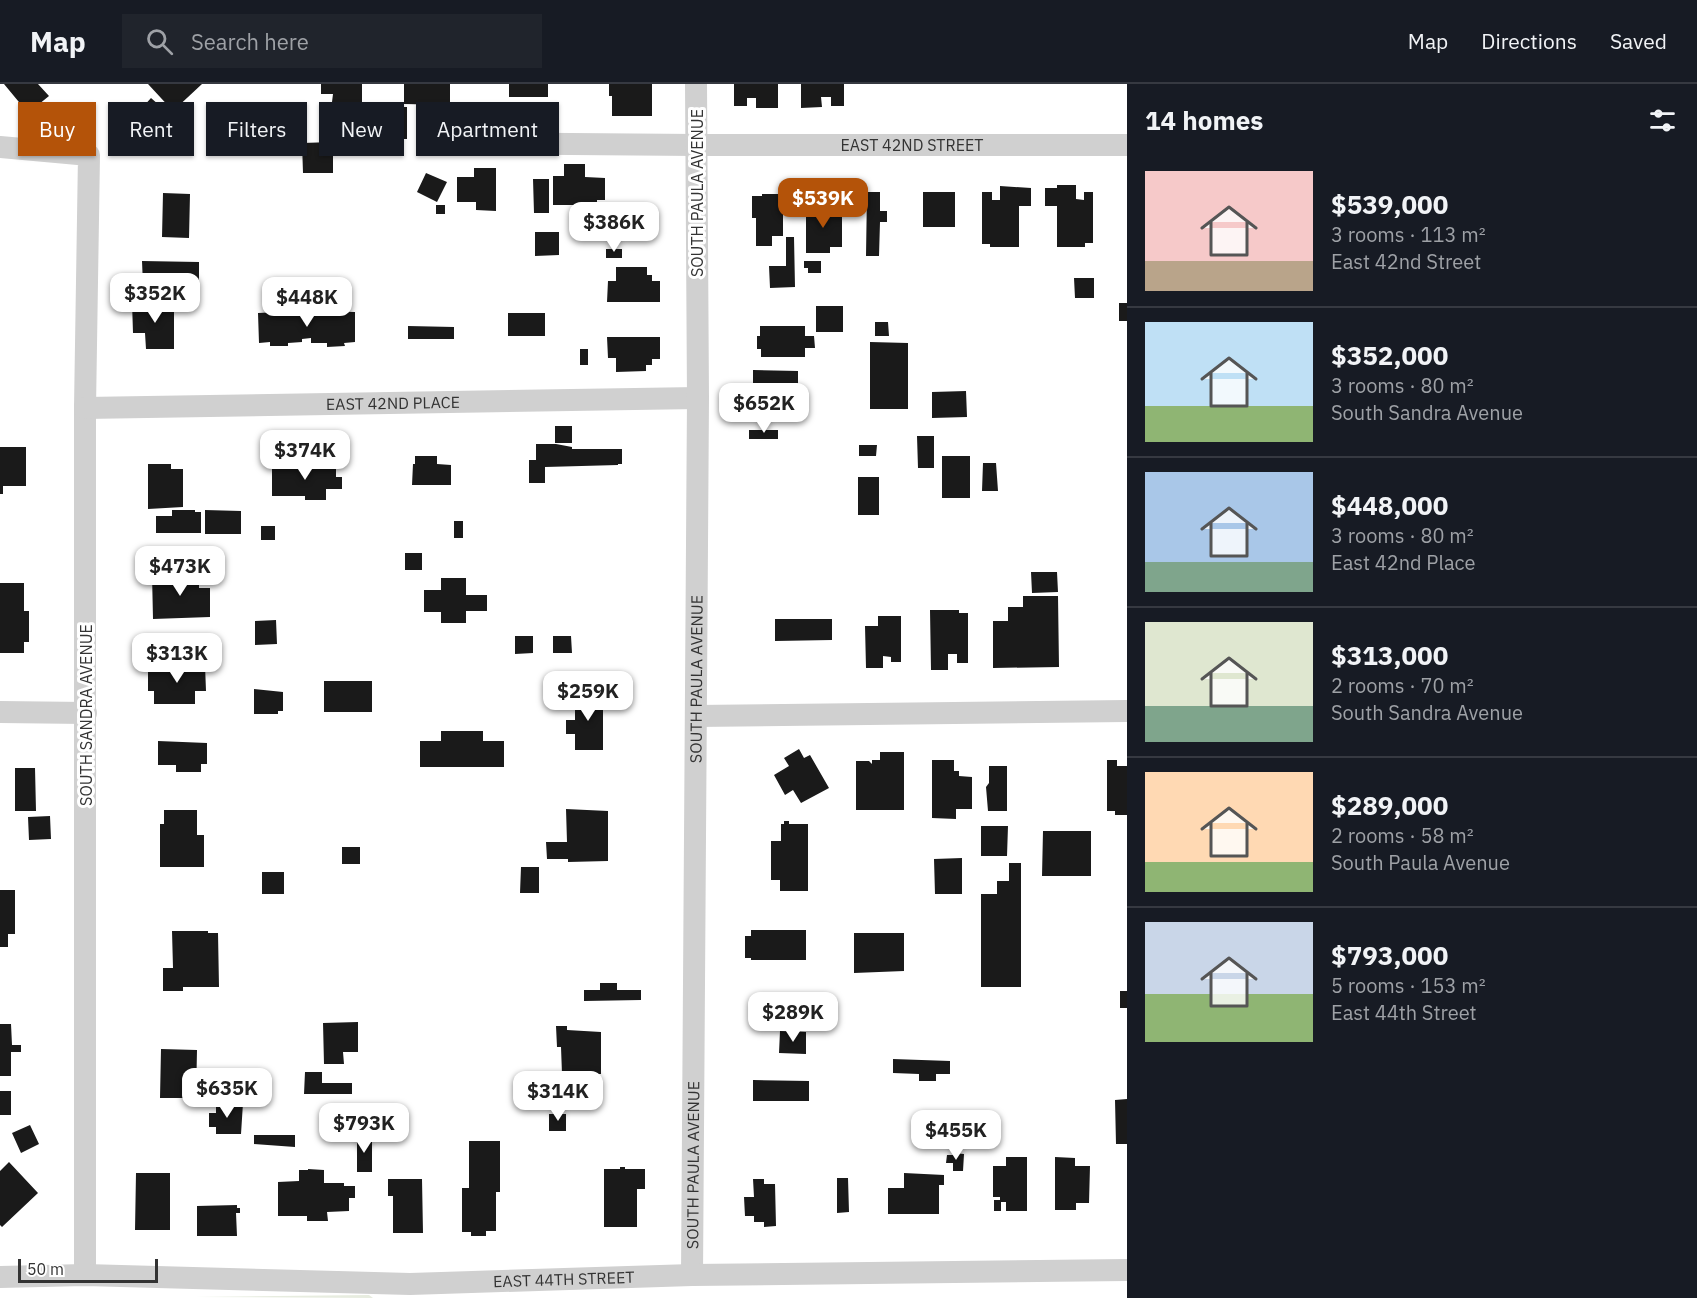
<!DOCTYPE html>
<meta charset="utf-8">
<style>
:root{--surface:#171b24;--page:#20242c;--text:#f1f3f6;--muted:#9ea1a6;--line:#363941;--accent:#b45309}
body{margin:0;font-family:"IBM Plex Sans",sans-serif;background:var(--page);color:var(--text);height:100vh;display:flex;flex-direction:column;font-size:22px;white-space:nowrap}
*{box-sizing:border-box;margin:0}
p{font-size:20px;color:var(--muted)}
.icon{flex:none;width:33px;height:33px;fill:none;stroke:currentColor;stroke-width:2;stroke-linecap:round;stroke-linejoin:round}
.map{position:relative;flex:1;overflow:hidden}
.side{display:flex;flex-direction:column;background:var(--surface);width:570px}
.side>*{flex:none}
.hud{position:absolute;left:18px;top:18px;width:570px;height:54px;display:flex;gap:12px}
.scale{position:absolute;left:18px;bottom:15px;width:140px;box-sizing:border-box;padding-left:6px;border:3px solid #333;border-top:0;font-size:16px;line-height:21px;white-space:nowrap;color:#333;-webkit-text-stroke:4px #fff;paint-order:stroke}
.price{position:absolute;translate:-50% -51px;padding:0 14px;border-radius:12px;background:#fff;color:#222;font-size:20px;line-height:39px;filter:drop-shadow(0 2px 3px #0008)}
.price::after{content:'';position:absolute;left:50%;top:36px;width:18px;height:14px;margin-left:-9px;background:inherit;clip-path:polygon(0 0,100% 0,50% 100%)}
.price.on{background:var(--accent);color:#fff}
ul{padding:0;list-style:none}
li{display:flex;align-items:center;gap:18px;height:150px;padding:0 18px}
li+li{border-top:2px solid var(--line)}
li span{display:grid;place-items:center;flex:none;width:168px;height:120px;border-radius:0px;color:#555}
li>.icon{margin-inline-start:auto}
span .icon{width:72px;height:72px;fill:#fffc;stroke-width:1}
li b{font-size:26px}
h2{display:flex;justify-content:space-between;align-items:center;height:72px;padding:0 18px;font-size:26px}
.pill{padding:0 21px;border-radius:0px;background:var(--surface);box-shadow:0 2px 4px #0004;font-size:21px;line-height:54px}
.pill.on{background:var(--accent);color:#fff}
header{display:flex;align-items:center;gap:36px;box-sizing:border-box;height:84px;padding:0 30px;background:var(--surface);border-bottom:2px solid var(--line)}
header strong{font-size:28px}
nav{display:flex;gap:33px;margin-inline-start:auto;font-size:21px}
.search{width:420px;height:54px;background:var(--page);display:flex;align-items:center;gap:15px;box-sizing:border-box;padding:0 21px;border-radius:0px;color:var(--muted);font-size:22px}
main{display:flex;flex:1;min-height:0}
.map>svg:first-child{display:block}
.green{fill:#e7ecdf}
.building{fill:#1a1a1a}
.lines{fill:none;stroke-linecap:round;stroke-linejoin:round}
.minor{stroke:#d0d0d0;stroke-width:22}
.labels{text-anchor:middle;stroke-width:6;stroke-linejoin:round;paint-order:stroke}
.street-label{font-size:16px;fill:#333;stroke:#fff}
</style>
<header>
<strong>Map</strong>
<div class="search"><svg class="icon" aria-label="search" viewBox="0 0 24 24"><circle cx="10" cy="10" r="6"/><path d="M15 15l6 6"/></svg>Search here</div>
<nav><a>Map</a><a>Directions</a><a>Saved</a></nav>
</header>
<main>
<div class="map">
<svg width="1127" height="1214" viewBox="0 0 1127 1214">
<rect width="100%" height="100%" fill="#fff"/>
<path class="green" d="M 369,1211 L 373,1214 L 194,1213 Z"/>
<path class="building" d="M 4,0 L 38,0 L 49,12 L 28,29 Z
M 148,0 L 202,0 L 173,27 Z
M 321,0 L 362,0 L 362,18 L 332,18 L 333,10 L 321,10 Z
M 404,0 L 450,0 L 450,21 L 404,20 Z
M 509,0 L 548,0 L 548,13 L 509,13 Z
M 609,0 L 652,0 L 652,32 L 612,32 L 612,12 L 609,12 Z
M 734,0 L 778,0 L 778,24 L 756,24 L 756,14 L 747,14 L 747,22 L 734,22 Z
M 801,0 L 844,0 L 844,22 L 831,22 L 831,13 L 821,13 L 822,23 L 801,24 Z
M 151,14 L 159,21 L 150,31 L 142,24 Z
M 385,23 L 407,23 L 407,55 L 385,55 Z
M 333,58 L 333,89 L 303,89 L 302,59 Z
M 564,80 L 585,80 L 585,93 L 605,94 L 605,116 L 597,116 L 597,121 L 553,121 L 553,92 L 564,92 Z
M 474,84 L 496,84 L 496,127 L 476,126 L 476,118 L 457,118 L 457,93 L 474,93 Z
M 426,89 L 447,98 L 437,118 L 417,108 Z
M 533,95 L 549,95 L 549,129 L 534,129 Z
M 1057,101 L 1076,101 L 1076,115 L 1084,116 L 1084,108 L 1093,108 L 1093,159 L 1085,159 L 1085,163 L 1057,163 L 1057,122 L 1045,122 L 1045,104 L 1057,104 Z
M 1000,102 L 1031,104 L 1031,122 L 1019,122 L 1019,163 L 990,163 L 990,160 L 982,160 L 982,108 L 992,108 L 992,116 L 1000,116 Z
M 867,108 L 880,108 L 880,127 L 887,127 L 887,138 L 880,138 L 879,172 L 866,172 Z
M 923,108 L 955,108 L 955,143 L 923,143 Z
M 163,109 L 190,110 L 189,154 L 162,153 Z
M 762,110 L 783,110 L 783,152 L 772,152 L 772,162 L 756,162 L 756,134 L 752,134 L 752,112 L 762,112 Z
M 436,121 L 445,121 L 445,130 L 436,130 Z
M 806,123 L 842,123 L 842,163 L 830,163 L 830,169 L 806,169 Z
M 582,127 L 590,127 L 590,139 L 582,139 Z
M 535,148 L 559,148 L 559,171 L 535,172 Z
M 786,153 L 794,153 L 795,203 L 770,204 L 769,182 L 786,182 Z
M 606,165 L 622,165 L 622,174 L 606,174 Z
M 142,177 L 199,178 L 199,200 L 143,201 Z
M 804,177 L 821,177 L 821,189 L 808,189 L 808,184 L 804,184 Z
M 616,183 L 647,183 L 647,191 L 652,191 L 652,197 L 660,197 L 660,218 L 607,218 L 608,197 L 616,197 Z
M 1074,194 L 1094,194 L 1094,214 L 1075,214 Z
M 132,218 L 165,218 L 165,221 L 174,221 L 174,265 L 146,265 L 145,249 L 133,249 Z
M 1119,219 L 1127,219 L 1127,237 L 1119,237 Z
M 816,222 L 843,222 L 843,248 L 816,248 Z
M 300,227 L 355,228 L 355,258 L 344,259 L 345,262 L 327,263 L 327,259 L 311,259 L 311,254 L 302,255 L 302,258 L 288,259 L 288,262 L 270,262 L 270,258 L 259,259 L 258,229 Z
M 508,229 L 545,229 L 545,252 L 508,252 Z
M 875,238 L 888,238 L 889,252 L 875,252 Z
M 408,242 L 454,243 L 454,255 L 408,255 Z
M 760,242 L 805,242 L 805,252 L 814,252 L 815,264 L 805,264 L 805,273 L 761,273 L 761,265 L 757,265 L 757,252 L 760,252 Z
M 607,253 L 660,253 L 660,275 L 652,275 L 652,281 L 646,281 L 646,287 L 616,288 L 616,274 L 608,274 Z
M 870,258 L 908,259 L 908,325 L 870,325 Z
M 580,265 L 588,265 L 588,281 L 580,281 Z
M 753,286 L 798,287 L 798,313 L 753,313 Z
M 966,307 L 967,333 L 932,334 L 932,308 Z
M 555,342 L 572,342 L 572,359 L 555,359 Z
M 749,346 L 778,346 L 778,355 L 749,355 Z
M 917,352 L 934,352 L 934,384 L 918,384 Z
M 536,360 L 556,360 L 572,363 L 572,365 L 622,365 L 622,380 L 618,380 L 618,381 L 545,383 L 545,399 L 529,399 L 529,376 L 536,376 Z
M 859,361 L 877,361 L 876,372 L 859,372 Z
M 0,363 L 26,363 L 26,402 L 3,402 L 3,410 L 0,410 Z
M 415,372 L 437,372 L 437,380 L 451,381 L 451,401 L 412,401 L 413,380 L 415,380 Z
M 942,372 L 970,372 L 970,414 L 942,414 Z
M 313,378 L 313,381 L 336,382 L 336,393 L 342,393 L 342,405 L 326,405 L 326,416 L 305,416 L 305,412 L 272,412 L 272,381 L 297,381 L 297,379 Z
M 983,379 L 996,379 L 998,407 L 982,407 Z
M 148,380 L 171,380 L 171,385 L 183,385 L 183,423 L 148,425 Z
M 858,393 L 879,393 L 879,431 L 858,431 Z
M 172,426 L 195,426 L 195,428 L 201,428 L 201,449 L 156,449 L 156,432 L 172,432 Z
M 205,426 L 241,427 L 241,450 L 205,450 Z
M 454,437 L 463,437 L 463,454 L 454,454 Z
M 261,442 L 275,442 L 275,456 L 261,456 Z
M 405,469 L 422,469 L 422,486 L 405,486 Z
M 1031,488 L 1057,488 L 1058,508 L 1032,509 Z
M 199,489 L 199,504 L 210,504 L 210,533 L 153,535 L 152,490 Z
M 441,494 L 466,494 L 466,511 L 487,511 L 487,527 L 466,527 L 466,539 L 441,539 L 441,528 L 424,528 L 424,506 L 441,506 Z
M 0,499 L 24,499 L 24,527 L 29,527 L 29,558 L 24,558 L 24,569 L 0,569 Z
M 1023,512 L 1058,512 L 1059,583 L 993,584 L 993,537 L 1008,537 L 1008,523 L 1023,523 Z
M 930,526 L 959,526 L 959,529 L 968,529 L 968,579 L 957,579 L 957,570 L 948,570 L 948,586 L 931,586 Z
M 878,532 L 901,532 L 901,578 L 891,578 L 891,573 L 883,572 L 883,584 L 866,584 L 865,542 L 878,542 Z
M 775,535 L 832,535 L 832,556 L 775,557 Z
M 276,536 L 277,560 L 255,561 L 255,537 Z
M 515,552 L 533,552 L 533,569 L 515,570 Z
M 553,552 L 571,552 L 572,569 L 553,569 Z
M 205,581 L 206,607 L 195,607 L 195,620 L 154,620 L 154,607 L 148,607 L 148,587 L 156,587 L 156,582 Z
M 324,597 L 372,597 L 372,628 L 324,628 Z
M 254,605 L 283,608 L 283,627 L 278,627 L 278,630 L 254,630 Z
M 575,609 L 603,609 L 603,666 L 575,666 L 575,650 L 566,650 L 566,636 L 575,636 Z
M 441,647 L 483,647 L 483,657 L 504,657 L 504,683 L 420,683 L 420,657 L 441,657 Z
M 158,657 L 207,659 L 207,680 L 201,680 L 201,688 L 176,688 L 176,681 L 158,681 Z
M 799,665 L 804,674 L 810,671 L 829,704 L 801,719 L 793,706 L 785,711 L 774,691 L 789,682 L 784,674 Z
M 880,668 L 904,668 L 904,726 L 856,726 L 856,677 L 869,677 L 872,680 L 872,676 L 880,676 Z
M 932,676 L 954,676 L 954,687 L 959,687 L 959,692 L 972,693 L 972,725 L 956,725 L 956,735 L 932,734 Z
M 1107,676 L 1117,676 L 1117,682 L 1127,682 L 1127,731 L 1115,731 L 1115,727 L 1107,727 Z
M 989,682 L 1007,682 L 1007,727 L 988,727 L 986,703 L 989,699 Z
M 15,684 L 35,684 L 36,727 L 15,727 Z
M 566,725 L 608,727 L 608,777 L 568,778 L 568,775 L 547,775 L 546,758 L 567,758 Z
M 164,726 L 197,726 L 197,751 L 204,751 L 204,783 L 160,783 L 160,740 L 164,740 Z
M 50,732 L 51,755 L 29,756 L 28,733 Z
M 784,737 L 789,737 L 789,740 L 808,740 L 808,807 L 780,807 L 780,796 L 771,796 L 771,757 L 781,757 L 781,740 L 784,740 Z
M 981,742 L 1008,742 L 1007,772 L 981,772 Z
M 1043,747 L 1091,747 L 1091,792 L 1042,792 Z
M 342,763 L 360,763 L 360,780 L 342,780 Z
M 962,774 L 962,810 L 935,810 L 934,775 Z
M 1009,779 L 1021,779 L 1021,903 L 981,903 L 981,810 L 997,810 L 997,797 L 1009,797 Z
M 521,783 L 539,783 L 539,809 L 520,809 Z
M 262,788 L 284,788 L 284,810 L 262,810 Z
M 0,806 L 15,806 L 15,850 L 8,850 L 8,863 L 0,863 Z
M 751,846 L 806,846 L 806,876 L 751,876 L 751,874 L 745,874 L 745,852 L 751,852 Z
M 172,847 L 208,847 L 208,849 L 218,849 L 219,903 L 183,903 L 183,907 L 163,907 L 163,884 L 173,884 Z
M 854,849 L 904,849 L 904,887 L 854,889 Z
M 600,899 L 617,899 L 617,906 L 641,906 L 641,916 L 584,917 L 584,906 L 600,906 Z
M 1120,907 L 1127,907 L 1127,924 L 1120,924 Z
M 752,912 L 809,912 L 809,942 L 752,943 Z
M 358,938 L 358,968 L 343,968 L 344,980 L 324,980 L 323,939 Z
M 0,940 L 11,940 L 12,961 L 21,961 L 21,968 L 11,968 L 11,992 L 0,992 Z
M 556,942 L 567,942 L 567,946 L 601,948 L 601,990 L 594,990 L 594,1001 L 566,1001 L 566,990 L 562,990 L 561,963 L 557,963 Z
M 780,947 L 806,948 L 806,970 L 779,969 Z
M 161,965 L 197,966 L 196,1014 L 160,1014 Z
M 893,975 L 950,977 L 950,990 L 936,990 L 936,997 L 919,997 L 919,990 L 893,989 Z
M 305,988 L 322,988 L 322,999 L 352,999 L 352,1010 L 304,1010 Z
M 753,996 L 809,997 L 809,1017 L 753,1017 Z
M 0,1007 L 11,1007 L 11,1031 L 0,1031 Z
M 1127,1015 L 1127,1060 L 1116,1060 L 1115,1016 Z
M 230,1019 L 243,1019 L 241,1050 L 216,1050 L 216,1043 L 209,1043 L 209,1029 L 216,1029 L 216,1022 L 230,1022 Z
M 549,1030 L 566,1030 L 566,1047 L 549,1047 Z
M 30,1041 L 39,1060 L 21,1069 L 12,1049 Z
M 254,1051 L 295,1051 L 295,1063 L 254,1060 Z
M 357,1053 L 372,1053 L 372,1088 L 357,1088 Z
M 469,1057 L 500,1057 L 500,1108 L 496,1108 L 496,1147 L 486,1147 L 486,1152 L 471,1152 L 471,1148 L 462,1148 L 462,1104 L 469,1104 Z
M 953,1069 L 964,1070 L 963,1087 L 953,1087 L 953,1079 L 946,1079 L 947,1071 L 953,1071 Z
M 1006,1073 L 1027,1073 L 1027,1127 L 1006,1127 L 1006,1118 L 1001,1118 L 1001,1127 L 994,1127 L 994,1116 L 1000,1116 L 1000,1113 L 993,1113 L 993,1082 L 1006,1082 Z
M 1055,1073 L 1075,1074 L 1075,1082 L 1090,1082 L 1089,1119 L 1076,1119 L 1076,1126 L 1055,1126 Z
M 9,1078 L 38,1109 L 2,1143 L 0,1141 L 0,1087 Z
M 620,1083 L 625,1083 L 625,1085 L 645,1085 L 645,1105 L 637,1105 L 637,1143 L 604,1143 L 604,1085 L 620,1085 Z
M 308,1085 L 324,1086 L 324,1099 L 344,1099 L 344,1102 L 355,1102 L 355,1114 L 349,1114 L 349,1127 L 327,1128 L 328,1137 L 307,1137 L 307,1132 L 278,1132 L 278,1098 L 299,1097 L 299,1086 L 308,1086 Z
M 136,1089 L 170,1089 L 170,1146 L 135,1146 Z
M 904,1089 L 944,1091 L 944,1101 L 939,1101 L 939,1130 L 888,1130 L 888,1104 L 904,1104 Z
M 837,1094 L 848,1094 L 849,1128 L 837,1129 Z
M 388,1095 L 422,1095 L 423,1149 L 393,1149 L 393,1112 L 388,1112 Z
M 753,1095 L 764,1095 L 764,1100 L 775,1100 L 776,1142 L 764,1143 L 764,1138 L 754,1138 L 754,1132 L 745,1132 L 744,1113 L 754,1113 Z
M 237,1121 L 237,1124 L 240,1124 L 240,1129 L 236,1129 L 237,1152 L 197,1152 L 197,1122 Z"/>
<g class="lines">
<g class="minor">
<path id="s1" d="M 459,59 L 697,61 L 1127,61"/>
<path d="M 0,63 L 89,71 L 85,324 L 85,1191"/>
<path id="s2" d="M 85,324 L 698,314"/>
<path d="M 0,628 L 86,629"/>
<path d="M 696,632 L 1127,627"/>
<path id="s3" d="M 692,1191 L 698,314 L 696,0"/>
<path id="s4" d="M 0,1193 L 85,1191 L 410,1200 L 692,1191 L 1127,1186"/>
</g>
</g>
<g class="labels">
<g class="street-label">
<text dy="6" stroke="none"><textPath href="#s1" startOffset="453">EAST 42ND STREET</textPath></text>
<text transform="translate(697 109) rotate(-90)" y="6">SOUTH PAULA AVENUE</text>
<text dy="6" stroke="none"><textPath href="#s2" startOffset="308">EAST 42ND PLACE</textPath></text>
<text dy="6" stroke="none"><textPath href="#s3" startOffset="596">SOUTH PAULA AVENUE</textPath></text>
<text transform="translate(86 631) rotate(-90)" y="6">SOUTH SANDRA AVENUE</text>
<text dy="6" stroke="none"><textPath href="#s3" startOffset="110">SOUTH PAULA AVENUE</textPath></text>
<text dy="6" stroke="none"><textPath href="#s4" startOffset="564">EAST 44TH STREET</textPath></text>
</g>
</g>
</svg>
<div class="scale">50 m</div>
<b class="price on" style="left:823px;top:145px">$539K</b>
<b class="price" style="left:614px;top:169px">$386K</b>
<b class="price" style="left:155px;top:240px">$352K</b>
<b class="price" style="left:307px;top:244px">$448K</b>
<b class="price" style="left:764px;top:350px">$652K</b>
<b class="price" style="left:305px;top:397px">$374K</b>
<b class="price" style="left:180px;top:513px">$473K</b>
<b class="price" style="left:177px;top:600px">$313K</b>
<b class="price" style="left:588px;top:638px">$259K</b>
<b class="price" style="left:793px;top:959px">$289K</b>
<b class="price" style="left:227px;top:1035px">$635K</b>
<b class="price" style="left:558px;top:1038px">$314K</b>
<b class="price" style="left:364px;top:1070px">$793K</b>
<b class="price" style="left:956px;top:1077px">$455K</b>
<div class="hud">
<a class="pill on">Buy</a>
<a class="pill">Rent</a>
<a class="pill">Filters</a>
<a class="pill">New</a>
<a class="pill">Apartment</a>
</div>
</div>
<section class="side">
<h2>14 homes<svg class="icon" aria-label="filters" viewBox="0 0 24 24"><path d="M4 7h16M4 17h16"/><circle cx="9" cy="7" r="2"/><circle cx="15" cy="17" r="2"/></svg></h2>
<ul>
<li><span style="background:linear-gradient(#f6c9c9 75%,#b9a48a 0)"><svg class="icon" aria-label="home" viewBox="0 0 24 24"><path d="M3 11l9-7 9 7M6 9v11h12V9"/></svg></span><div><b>$539,000</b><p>3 rooms · 113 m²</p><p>East 42nd Street</p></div></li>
<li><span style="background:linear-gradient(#bfe0f5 70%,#8fb573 0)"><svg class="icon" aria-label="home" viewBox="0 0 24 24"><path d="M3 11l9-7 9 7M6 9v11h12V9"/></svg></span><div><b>$352,000</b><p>3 rooms · 80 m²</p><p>South Sandra Avenue</p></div></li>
<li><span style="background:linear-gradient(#a9c7e8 75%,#7fa58c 0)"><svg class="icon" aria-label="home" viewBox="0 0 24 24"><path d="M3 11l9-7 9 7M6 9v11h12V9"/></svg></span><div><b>$448,000</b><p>3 rooms · 80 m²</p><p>East 42nd Place</p></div></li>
<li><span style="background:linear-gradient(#dfe7d0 70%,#7fa58c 0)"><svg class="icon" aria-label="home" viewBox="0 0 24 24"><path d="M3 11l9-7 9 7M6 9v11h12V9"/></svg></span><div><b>$313,000</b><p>2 rooms · 70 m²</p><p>South Sandra Avenue</p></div></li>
<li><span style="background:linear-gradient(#ffd9b3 75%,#8fb573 0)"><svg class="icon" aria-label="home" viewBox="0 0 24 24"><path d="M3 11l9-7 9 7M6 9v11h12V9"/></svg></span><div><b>$289,000</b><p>2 rooms · 58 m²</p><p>South Paula Avenue</p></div></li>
<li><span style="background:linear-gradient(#c9d6e8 60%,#8fb573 0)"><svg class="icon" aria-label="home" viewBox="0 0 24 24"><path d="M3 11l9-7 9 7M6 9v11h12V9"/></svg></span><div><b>$793,000</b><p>5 rooms · 153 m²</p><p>East 44th Street</p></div></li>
</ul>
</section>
</main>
